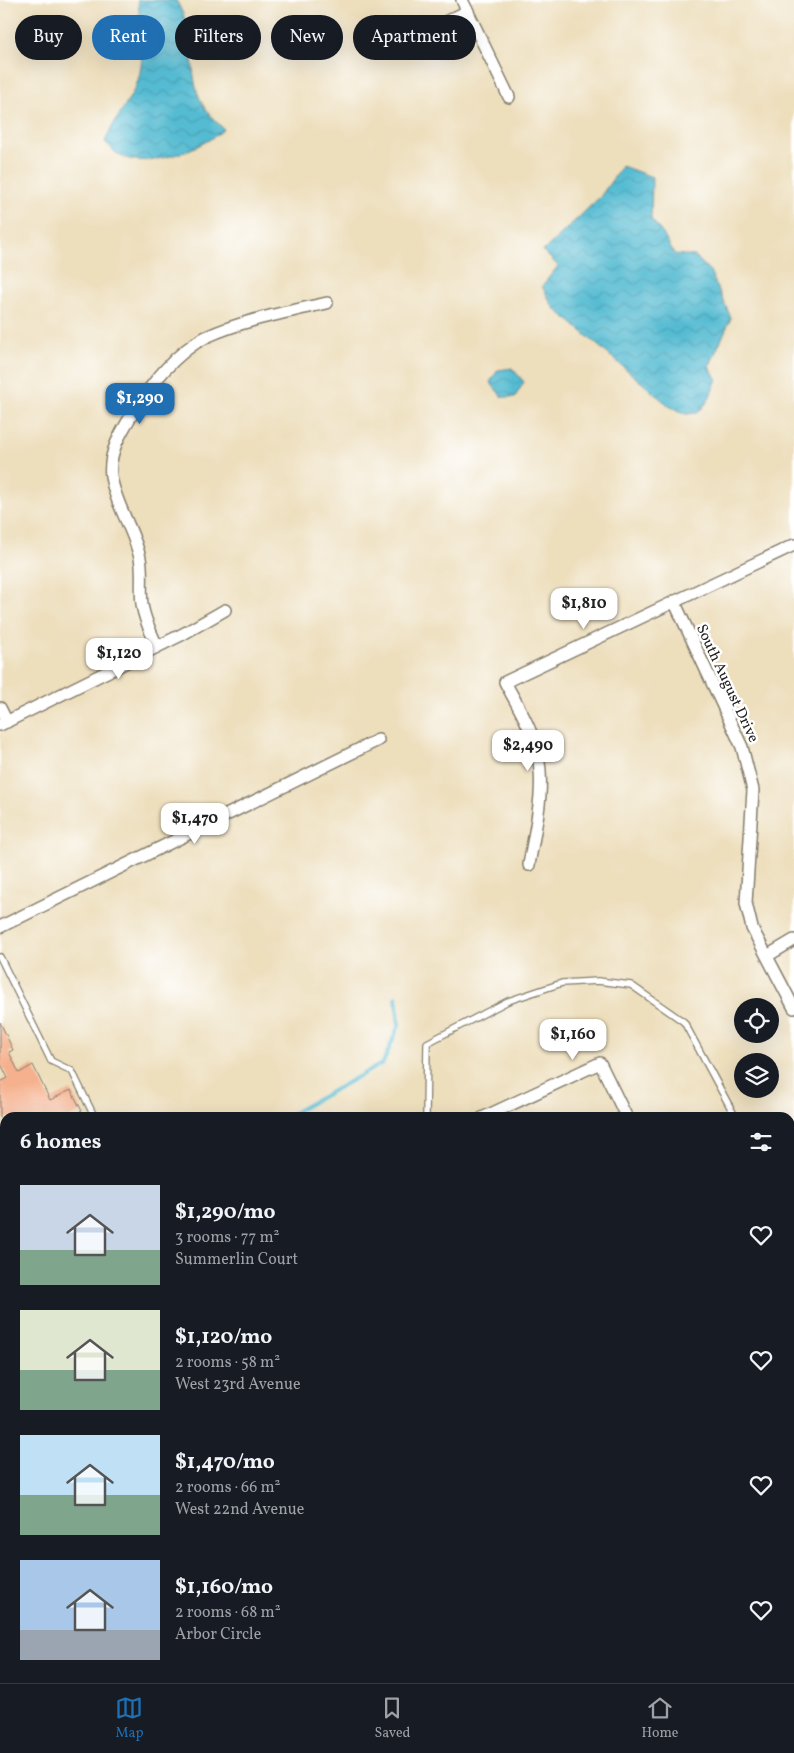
<!DOCTYPE html>
<meta charset="utf-8">
<style>
:root{--surface:#171b24;--page:#20242c;--text:#f1f3f6;--muted:#9ea1a6;--line:#363941;--accent:#1f6fb2}
body{margin:0;font-family:Vollkorn,serif;background:var(--page);color:var(--text);height:100vh;display:flex;flex-direction:column;font-size:19px;white-space:nowrap}
*{box-sizing:border-box;margin:0}
p{font-size:16px;color:var(--muted)}
.icon{flex:none;width:28px;height:28px;fill:none;stroke:currentColor;stroke-width:2;stroke-linecap:round;stroke-linejoin:round}
.map{position:relative;flex:1;overflow:hidden}
.panel{position:absolute;left:0px;top:1112px;width:795px;height:571px;display:flex;flex-direction:column;background:var(--surface);border-radius:15px 15px 0 0;box-shadow:0 5px 20px #0002}
.panel>*{flex:none}
.banner{position:absolute;left:15px;top:15px;width:500px;height:45px;display:flex;gap:10px}
.buttons{position:absolute;left:734px;top:998px;display:grid;gap:10px}
.buttons a{display:grid;place-items:center;width:45px;height:45px;border-radius:50%;background:var(--surface);box-shadow:0 5px 20px #0002;font-size:25px}
.price{position:absolute;translate:-50% -42px;padding:0 11px;border-radius:10px;background:#fff;color:#222;font-size:16px;line-height:32px;filter:drop-shadow(0 1px 2px #0008)}
.price::after{content:'';position:absolute;left:50%;top:30px;width:15px;height:11px;margin-left:-8px;background:inherit;clip-path:polygon(0 0,100% 0,50% 100%)}
.price.on{background:var(--accent);color:#fff}
ul{padding:0;list-style:none}
li{display:flex;align-items:center;gap:15px;height:125px;padding:0 20px}
li span{display:grid;place-items:center;flex:none;width:140px;height:100px;border-radius:0px;color:#555}
li>.icon{margin-inline-start:auto}
span .icon{width:60px;height:60px;fill:#fffc;stroke-width:1}
li b{font-size:21px}
h2{display:flex;justify-content:space-between;align-items:center;height:60px;padding:0 20px;font-size:21px}
.chip{padding:0 18px;border-radius:22px;background:var(--surface);box-shadow:0 5px 20px #0002;font-size:18px;line-height:45px}
.chip.on{background:var(--accent);color:#fff}
.dock{display:flex;justify-content:space-around;align-items:center;height:70px;border-top:1px solid var(--line);background:var(--surface);font-size:14px;color:var(--muted)}
.dock a{display:grid;justify-items:center;gap:2px}
.dock .on{color:var(--accent)}
.map>svg:first-child{display:block}
.green{fill:#a2cf7d;stroke:#5f764c}
.water{fill:url(#water-waves);stroke:#386c77}
.lines{fill:none;stroke-linecap:round;stroke-linejoin:round}
.stream{stroke:#54bbd2;stroke-width:4}
.building{fill:#f5b08d}
.lane-casing{stroke:#847d6c;stroke-width:8}
.street-casing{stroke:#847d6c;stroke-width:14}
.secondary-casing{stroke:#847d6c;stroke-width:19}
.path{stroke:#847d6c;stroke-width:2.5;stroke-dasharray:1 4;stroke-linecap:butt}
.lane{stroke:#fff;stroke-width:5.5}
.street{stroke:#fff;stroke-width:11}
.secondary{stroke:#f9e7c3;stroke-width:16}
.labels{text-anchor:middle;stroke-width:5;stroke-linejoin:round;paint-order:stroke}
.street-label{font-size:15px;fill:#1c1c1c;stroke:#fff}
</style>
<div class="map">
<svg width="794" height="1683" viewBox="0 0 794 1683">
<defs>
<pattern id="water-waves" width="16" height="10" patternUnits="userSpaceOnUse" patternTransform="scale(1.25)"><rect width="16" height="10" fill="#54bbd2"/><path d="M0 5q4-4 8 0t8 0" fill="none" stroke="#49a0b4"/></pattern>
</defs>
<rect width="100%" height="100%" fill="#fff"/>
<filter id="ink" filterUnits="userSpaceOnUse"><feTurbulence type="fractalNoise" baseFrequency=".02" numOctaves="2"/><feDisplacementMap in="SourceGraphic" scale="10" xChannelSelector="R" yChannelSelector="G"/><feConvolveMatrix kernelMatrix="1 2 1 2 8 2 1 2 1" color-interpolation-filters="sRGB"/></filter>
<filter id="wash" filterUnits="userSpaceOnUse"><feTurbulence type="fractalNoise" baseFrequency=".0096" numOctaves="4" result="noise"/><feDisplacementMap in="SourceGraphic" scale="20" xChannelSelector="R" yChannelSelector="G"/><feGaussianBlur stdDeviation="1.12" result="paint"/><feColorMatrix in="noise" values="0 0 0 0 0 0 0 0 0 0 0 0 0 0 0 0 0 1.4 0 .05"/><feComposite in="paint" operator="in"/></filter>
<g filter="url(#wash)">
<rect width="100%" height="100%" fill="#eddebc"/>
<path class="green" d="M 794,1303 L 794,1683 L 203,1683 L 201,1679 L 790,1679 L 790,1305 Z"/>
<path class="water" d="M 138,0 L 176,0 C 180,8 185,17 187,25 C 198,69 184,95 224,129 C 204,148 145,171 119,155 C 114,152 110,146 105,142 C 113,121 125,108 135,88 C 147,62 140,28 138,0 Z
M 622,166 L 652,177 L 651,219 L 663,234 L 674,254 L 695,256 L 710,271 L 731,318 L 709,367 L 717,379 L 708,401 L 698,413 L 686,414 L 669,406 L 553,307 L 542,286 L 558,266 L 543,251 L 600,197 Z
M 512,368 L 524,382 L 515,397 L 502,397 L 490,382 L 498,370 Z"/>
<g class="lines">
<path class="stream" d="M 284,1118 L 383,1063 L 399,1025 L 396,997
M 0,1631 L 5,1629
M 716,1679 L 720,1683"/>
</g>
<g id="blocks">
<path class="building" d="M 0,1022 L 13,1050 L 9,1052 L 19,1073 L 33,1065 L 50,1100 L 71,1090 L 82,1111 L 69,1118 L 0,1118 L 0,1082 L 8,1078 L 0,1062 Z"/>
</g>
</g>
<g filter="url(#ink)">
<use href="#blocks" fill-opacity="0" stroke="#847d6c" stroke-width="1"/>
<g class="lines">
<g class="lane-casing">
<path id="lane" d="M 0,957 L 51,1061 L 72,1071 L 95,1118
M 426,1118 L 427,1043 L 508,1001 L 562,983 L 598,981 L 631,985 L 684,1022 L 736,1118
M 0,1225 L 5,1223
M 355,1683 L 357,1679
M 393,1683 L 394,1679"/>
</g>
<g class="street-casing">
<path id="street" d="M 462,0 L 509,97
M 389,49 L 468,11
M 674,601 L 742,747 L 753,790 L 746,903 L 752,928 L 794,1008
M 157,646 C 151,633 144,619 142,604 C 140,589 143,573 140,558 C 134,530 115,504 111,476 C 108,453 121,432 133,413 C 150,385 176,352 206,337 C 243,320 287,312 327,303
M 0,708 L 7,722
M 0,725 L 183,634 L 225,610
M 529,865 C 535,828 547,785 536,748 C 530,725 516,703 505,682 L 794,545
M 0,927 L 378,740
M 767,956 L 794,940
M 482,1118 L 600,1063 L 627,1118
M 0,1658 L 5,1656"/>
</g>
<g class="secondary-casing">
<path id="secondary" d="M 790,1282 L 794,1280
M 0,1336 L 5,1346
M 169,1679 L 171,1683"/>
</g>
<path class="path" d="M 272,1683 L 273,1679
M 317,1683 L 319,1679
M 417,1683 L 419,1679"/>
<use href="#lane" class="lane"/>
<use href="#street" class="street"/>
<use href="#secondary" class="secondary"/>
</g>
</g>
<g class="labels">
<g class="street-label">
<text transform="translate(728 683) rotate(65)" y="5">South August Drive</text>
</g>
</g>
</svg>
<div class="buttons">
<a><svg class="icon" aria-label="locate" viewBox="0 0 24 24"><circle cx="12" cy="12" r="6"/><path d="M12 2v4M12 18v4M2 12h4M18 12h4"/></svg></a>
<a><svg class="icon" aria-label="layers" viewBox="0 0 24 24"><path d="M12 4l9 5-9 5-9-5zM3 14l9 5 9-5"/></svg></a>
</div>
<b class="price on" style="left:140px;top:425px">$1,290</b>
<b class="price" style="left:584px;top:630px">$1,810</b>
<b class="price" style="left:119px;top:680px">$1,120</b>
<b class="price" style="left:528px;top:772px">$2,490</b>
<b class="price" style="left:195px;top:845px">$1,470</b>
<b class="price" style="left:573px;top:1061px">$1,160</b>
<div class="banner">
<a class="chip">Buy</a>
<a class="chip on">Rent</a>
<a class="chip">Filters</a>
<a class="chip">New</a>
<a class="chip">Apartment</a>
</div>
<section class="panel">
<h2>6 homes<svg class="icon" aria-label="filters" viewBox="0 0 24 24"><path d="M4 7h16M4 17h16"/><circle cx="9" cy="7" r="2"/><circle cx="15" cy="17" r="2"/></svg></h2>
<ul>
<li><span style="background:linear-gradient(#c9d6e8 65%,#7fa58c 0)"><svg class="icon" aria-label="home" viewBox="0 0 24 24"><path d="M3 11l9-7 9 7M6 9v11h12V9"/></svg></span><div><b>$1,290/mo</b><p>3 rooms · 77 m²</p><p>Summerlin Court</p></div><svg class="icon" aria-label="heart" viewBox="0 0 24 24"><path d="M12 20l-8-8c-3-5 5-10 8-4 3-6 11-1 8 4z"/></svg></li>
<li><span style="background:linear-gradient(#dfe7d0 60%,#7fa58c 0)"><svg class="icon" aria-label="home" viewBox="0 0 24 24"><path d="M3 11l9-7 9 7M6 9v11h12V9"/></svg></span><div><b>$1,120/mo</b><p>2 rooms · 58 m²</p><p>West 23rd Avenue</p></div><svg class="icon" aria-label="heart" viewBox="0 0 24 24"><path d="M12 20l-8-8c-3-5 5-10 8-4 3-6 11-1 8 4z"/></svg></li>
<li><span style="background:linear-gradient(#bfe0f5 60%,#7fa58c 0)"><svg class="icon" aria-label="home" viewBox="0 0 24 24"><path d="M3 11l9-7 9 7M6 9v11h12V9"/></svg></span><div><b>$1,470/mo</b><p>2 rooms · 66 m²</p><p>West 22nd Avenue</p></div><svg class="icon" aria-label="heart" viewBox="0 0 24 24"><path d="M12 20l-8-8c-3-5 5-10 8-4 3-6 11-1 8 4z"/></svg></li>
<li><span style="background:linear-gradient(#a9c7e8 70%,#9aa5b1 0)"><svg class="icon" aria-label="home" viewBox="0 0 24 24"><path d="M3 11l9-7 9 7M6 9v11h12V9"/></svg></span><div><b>$1,160/mo</b><p>2 rooms · 68 m²</p><p>Arbor Circle</p></div><svg class="icon" aria-label="heart" viewBox="0 0 24 24"><path d="M12 20l-8-8c-3-5 5-10 8-4 3-6 11-1 8 4z"/></svg></li>
</ul>
</section>
</div>
<nav class="dock">
<a class="on"><svg class="icon" aria-label="map" viewBox="0 0 24 24"><path d="M3 6l6-2 6 2 6-2v14l-6 2-6-2-6 2zM9 4v14M15 6v14"/></svg>Map</a>
<a><svg class="icon" aria-label="saved" viewBox="0 0 24 24"><path d="M7 4h10v16l-5-4-5 4z"/></svg>Saved</a>
<a><svg class="icon" aria-label="home" viewBox="0 0 24 24"><path d="M3 11l9-7 9 7M6 9v11h12V9"/></svg>Home</a>
</nav>
